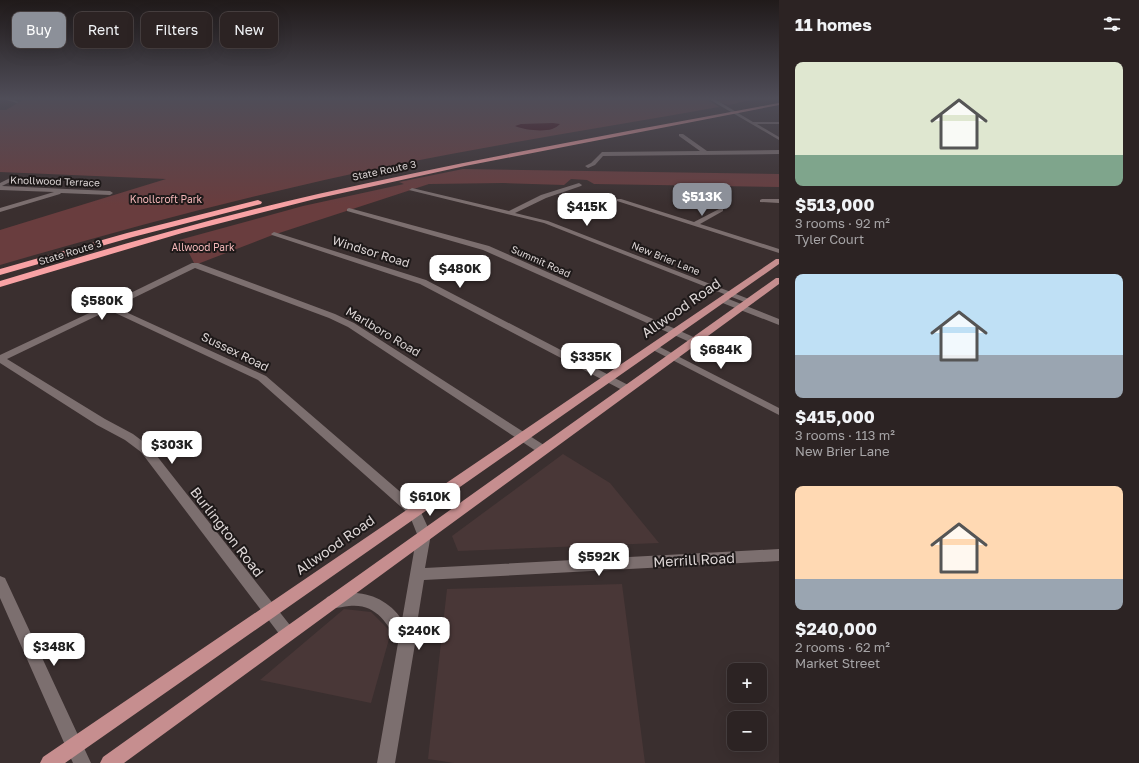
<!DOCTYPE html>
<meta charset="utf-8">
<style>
:root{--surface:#2c2323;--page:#342b2b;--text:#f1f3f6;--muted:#a6a4a6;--line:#484041;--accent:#8c9099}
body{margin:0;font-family:"Golos Text",sans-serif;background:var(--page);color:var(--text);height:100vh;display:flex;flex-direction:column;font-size:15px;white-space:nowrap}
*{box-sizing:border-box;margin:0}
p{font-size:13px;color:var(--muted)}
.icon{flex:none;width:22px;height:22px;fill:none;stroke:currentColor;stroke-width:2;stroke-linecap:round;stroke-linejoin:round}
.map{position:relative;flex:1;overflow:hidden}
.details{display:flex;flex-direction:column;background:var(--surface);width:360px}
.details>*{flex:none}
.hud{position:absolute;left:12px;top:12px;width:380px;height:36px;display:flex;gap:8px}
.fabs{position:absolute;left:727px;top:663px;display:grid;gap:8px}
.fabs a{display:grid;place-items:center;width:40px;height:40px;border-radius:8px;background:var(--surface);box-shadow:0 4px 16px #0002,0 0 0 1px var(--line);font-size:20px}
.price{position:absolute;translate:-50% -34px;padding:0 9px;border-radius:8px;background:#fff;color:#222;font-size:13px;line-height:26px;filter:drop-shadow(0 1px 2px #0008)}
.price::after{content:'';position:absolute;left:50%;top:24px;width:12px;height:9px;margin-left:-6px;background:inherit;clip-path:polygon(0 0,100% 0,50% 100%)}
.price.active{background:var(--accent);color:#fff}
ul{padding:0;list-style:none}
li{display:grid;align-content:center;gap:8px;height:212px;padding:0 16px}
li span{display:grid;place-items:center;height:124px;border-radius:8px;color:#555}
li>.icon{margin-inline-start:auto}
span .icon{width:72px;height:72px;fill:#fffc;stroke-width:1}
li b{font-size:17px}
h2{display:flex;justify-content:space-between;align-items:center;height:48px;padding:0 16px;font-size:17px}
.pill{padding:0 14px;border-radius:8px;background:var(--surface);box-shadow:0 4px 16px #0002,0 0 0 1px var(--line);font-size:14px;line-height:36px}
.pill.active{background:var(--accent);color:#fff}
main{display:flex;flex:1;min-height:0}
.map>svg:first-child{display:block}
.built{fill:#493737}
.green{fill:#693d3e}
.water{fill:#3b000a}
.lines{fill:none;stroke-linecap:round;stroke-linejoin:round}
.minor{fill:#7c6f6f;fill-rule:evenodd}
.major{fill:#c68e8f;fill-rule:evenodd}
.highway{fill:#f8a2a4;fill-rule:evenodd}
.labels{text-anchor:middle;stroke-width:4;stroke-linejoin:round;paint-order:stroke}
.far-street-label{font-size:10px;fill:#ddd6d6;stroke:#1e1919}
.far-park-label{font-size:10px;fill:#f5b8b9;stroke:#1e1919}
.street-label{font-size:12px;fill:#ddd6d6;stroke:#1e1919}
.near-street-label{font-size:14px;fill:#ddd6d6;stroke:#1e1919}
</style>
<main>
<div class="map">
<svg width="779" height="763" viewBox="0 0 779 763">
<rect width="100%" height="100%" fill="#3a2f2f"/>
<path class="built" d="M 563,454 L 610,483 L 659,543 L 458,551 L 452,536 Z
M 622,584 L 645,763 L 454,763 L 428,759 L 447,589 Z
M 344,609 L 371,612 L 391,632 L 371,703 L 260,680 Z"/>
<path class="green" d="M 26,98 L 705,98 L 719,107 C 611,126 503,143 395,165 C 262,192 130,227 0,265 L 0,230 L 166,179 L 0,172 L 0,110 L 6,110 Z
M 734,98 L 759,98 L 729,105 L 716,101 Z
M 463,169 L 779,174 L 779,187 L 594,184 L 587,180 L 571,179 L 564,185 L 503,183 L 429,184 L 270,236 L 195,265 L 184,243 L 179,240 L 303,206 L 404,184 L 399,182 Z"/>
<path class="water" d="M 553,123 L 560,124 C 558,126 555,128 552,129 C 543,132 524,130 515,126 L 521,124 Z"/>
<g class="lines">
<path class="minor" d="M 0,98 L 7,98 L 19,102 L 17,103 Z
M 707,98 L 713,98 L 753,122 L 779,122 L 779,124 L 757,124 L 779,137 L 779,140 Z
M 679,134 L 683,134 L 707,151 L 779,150 L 779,154 L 603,156 L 595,165 L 588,168 L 585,166 L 591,163 L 602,152 L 700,151 L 679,136 Z
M 12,177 L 15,179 L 14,180 L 2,186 L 110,191 L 113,193 L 110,195 L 61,193 L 60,194 L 0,212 L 0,208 L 54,192 L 0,190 L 0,183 Z
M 579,183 L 582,185 L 581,186 L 546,198 L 515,213 L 548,221 L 754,301 L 753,303 L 747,303 L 544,223 L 409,190 L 412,188 L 509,211 L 541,195 Z
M 617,199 L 621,199 L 694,222 L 719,209 L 723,209 L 723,211 L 700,224 L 779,249 L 779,253 L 617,201 Z
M 762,199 L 779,199 L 779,203 L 760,202 L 760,200 Z
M 349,208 L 489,246 L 698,339 L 700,341 L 695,344 L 692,343 L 483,250 L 347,211 L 347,209 Z
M 274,232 L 426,280 L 632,387 L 633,389 L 628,392 L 624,391 L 420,284 L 272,235 L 271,234 Z
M 192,263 L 198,263 L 335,314 L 354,323 L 547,447 L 549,450 L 547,453 L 539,453 L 348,327 L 329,318 L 195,268 L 115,307 L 266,376 L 419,508 L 431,534 L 425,568 L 779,549 L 779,561 L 424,580 L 414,642 L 415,644 L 395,763 L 377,763 L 398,643 C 387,622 375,603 349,606 C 341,607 334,609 327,607 L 325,602 L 327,597 C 355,587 386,595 402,620 L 417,534 L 409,514 L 258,380 L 109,310 L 7,359 L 105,419 L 133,434 L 149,446 L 293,629 L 296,634 L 293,639 L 288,641 L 283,639 L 141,452 L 125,440 L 97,425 L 0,363 L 0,355 L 102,307 L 76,295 L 76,291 L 82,291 L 108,304 Z
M 720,298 L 726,298 L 779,319 L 779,325 L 720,302 L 719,300 Z
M 654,344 L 779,408 L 779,415 L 651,349 L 649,347 Z
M 0,576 L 5,578 L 91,763 L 73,763 L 0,598 Z"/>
<path class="major" d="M 776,259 L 779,259 L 779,264 L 65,763 L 40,763 L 43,757 Z
M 776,278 L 779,278 L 779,284 L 124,763 L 100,763 L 103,757 Z"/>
<path class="highway" d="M 779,103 L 779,105 L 465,166 L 315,199 L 182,233 L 0,287 L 0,281 C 105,249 211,218 318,194 C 471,159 625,132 779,103 Z
M 258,200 L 262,202 L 261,204 L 133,237 L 0,275 L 0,269 L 127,233 Z"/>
</g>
<linearGradient id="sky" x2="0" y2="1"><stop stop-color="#201a1a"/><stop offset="0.48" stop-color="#4f4d58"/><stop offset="1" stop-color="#4f4d58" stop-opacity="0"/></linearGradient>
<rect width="779" height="205" fill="url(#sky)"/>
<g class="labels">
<g class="far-street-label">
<text transform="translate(384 170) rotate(-12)" y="4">State Route 3</text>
<text transform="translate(55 181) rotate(2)" y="4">Knollwood Terrace</text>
<text transform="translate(70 252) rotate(-17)" y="4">State Route 3</text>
<text transform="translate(666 258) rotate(22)" y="4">New Brier Lane</text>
<text transform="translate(541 261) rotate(24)" y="4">Summit Road</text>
</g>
<g class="far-park-label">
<text x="166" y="203">Knollcroft Park</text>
<text x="203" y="251">Allwood Park</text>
</g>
<g class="street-label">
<text transform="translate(371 252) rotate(17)" y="4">Windsor Road</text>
<text transform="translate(383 332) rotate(31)" y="4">Marlboro Road</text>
<text transform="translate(235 352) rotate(26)" y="4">Sussex Road</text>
</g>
<g class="near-street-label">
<text transform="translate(681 308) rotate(-35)" y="5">Allwood Road</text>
<text transform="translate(227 532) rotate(52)" y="5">Burlington Road</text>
<text transform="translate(335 545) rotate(-35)" y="5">Allwood Road</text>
<text transform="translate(694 560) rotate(-3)" y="5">Merrill Road</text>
</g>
</g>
</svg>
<div class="fabs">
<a>+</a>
<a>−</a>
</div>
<b class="price active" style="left:702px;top:217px">$513K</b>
<b class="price" style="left:587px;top:227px">$415K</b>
<b class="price" style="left:460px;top:289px">$480K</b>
<b class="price" style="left:102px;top:321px">$580K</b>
<b class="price" style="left:721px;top:370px">$684K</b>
<b class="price" style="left:591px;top:377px">$335K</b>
<b class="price" style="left:172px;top:465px">$303K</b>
<b class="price" style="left:430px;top:517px">$610K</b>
<b class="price" style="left:599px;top:577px">$592K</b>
<b class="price" style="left:419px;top:651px">$240K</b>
<b class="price" style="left:54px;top:667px">$348K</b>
<div class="hud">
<a class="pill active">Buy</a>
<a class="pill">Rent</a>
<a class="pill">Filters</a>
<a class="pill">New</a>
</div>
</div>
<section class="details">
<h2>11 homes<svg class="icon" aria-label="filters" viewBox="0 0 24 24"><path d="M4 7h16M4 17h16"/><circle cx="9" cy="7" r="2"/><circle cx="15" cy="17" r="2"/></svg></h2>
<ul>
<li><span style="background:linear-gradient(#dfe7d0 75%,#7fa58c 0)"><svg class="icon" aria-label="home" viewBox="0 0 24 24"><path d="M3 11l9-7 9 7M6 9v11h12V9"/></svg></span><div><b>$513,000</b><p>3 rooms · 92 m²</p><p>Tyler Court</p></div></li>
<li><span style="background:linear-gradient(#bfe0f5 65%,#9aa5b1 0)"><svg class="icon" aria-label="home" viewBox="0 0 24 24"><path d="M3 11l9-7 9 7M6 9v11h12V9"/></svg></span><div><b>$415,000</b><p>3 rooms · 113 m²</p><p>New Brier Lane</p></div></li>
<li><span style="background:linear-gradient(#ffd9b3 75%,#9aa5b1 0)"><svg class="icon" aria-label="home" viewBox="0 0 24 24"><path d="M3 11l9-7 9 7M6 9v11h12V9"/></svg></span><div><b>$240,000</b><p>2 rooms · 62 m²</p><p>Market Street</p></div></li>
</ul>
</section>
</main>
